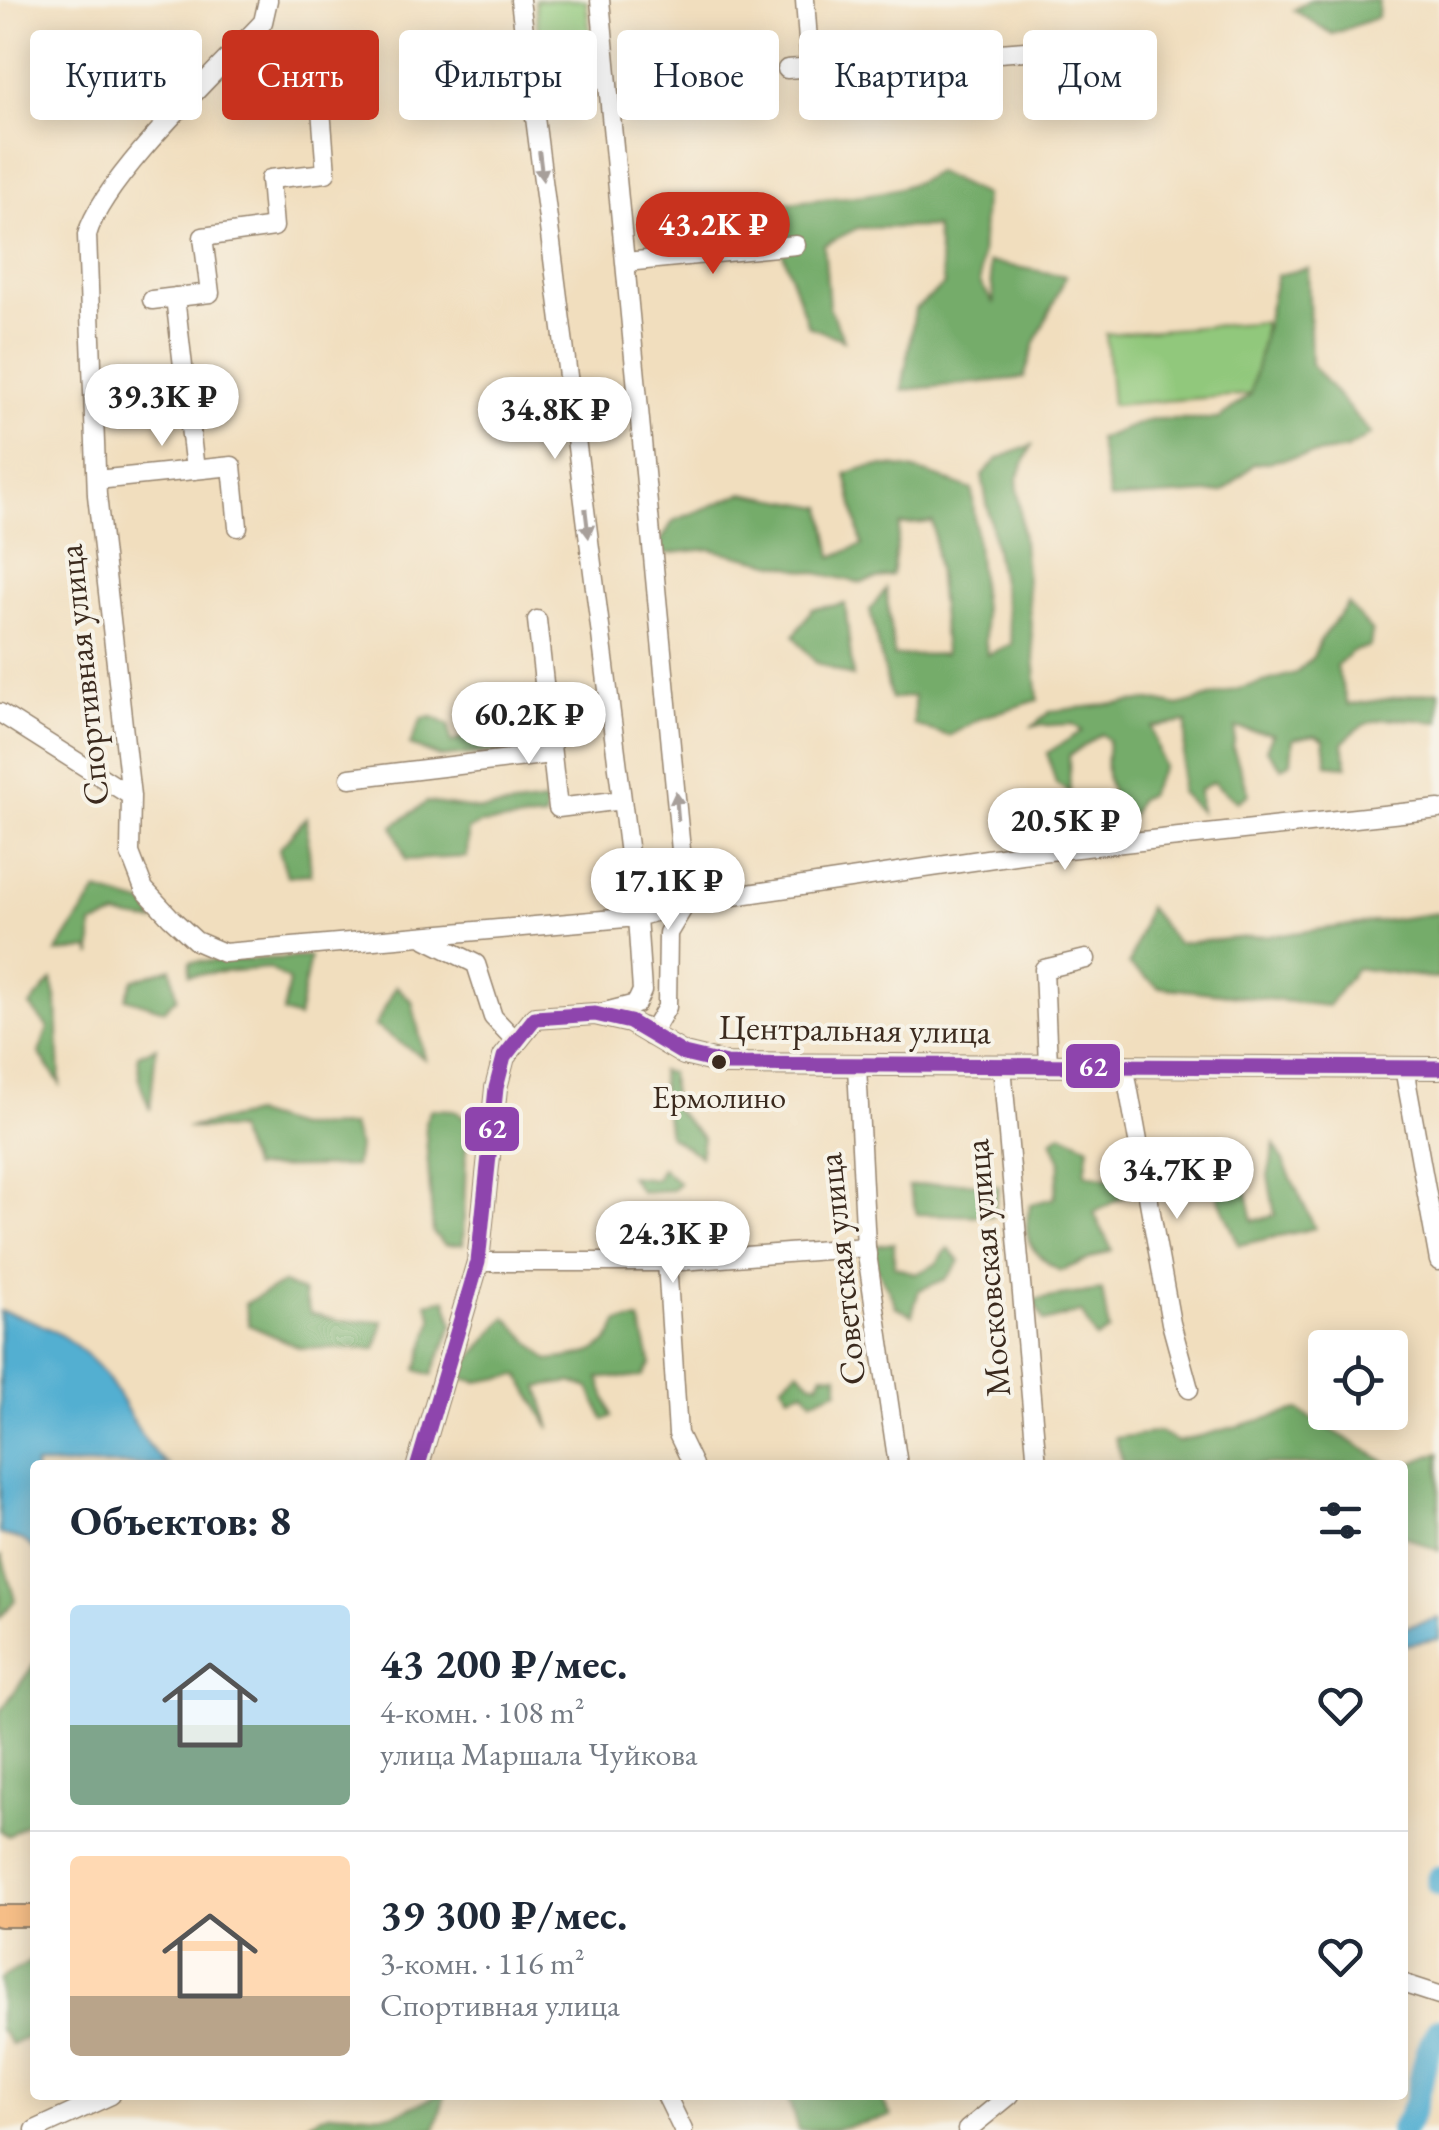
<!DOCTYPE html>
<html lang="ru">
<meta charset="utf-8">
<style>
:root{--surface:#fff;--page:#f6f6f7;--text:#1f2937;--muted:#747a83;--line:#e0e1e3;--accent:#c8321e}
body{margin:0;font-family:"EB Garamond",serif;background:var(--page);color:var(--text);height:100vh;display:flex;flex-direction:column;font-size:38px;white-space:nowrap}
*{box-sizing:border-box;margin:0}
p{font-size:32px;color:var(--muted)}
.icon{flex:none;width:55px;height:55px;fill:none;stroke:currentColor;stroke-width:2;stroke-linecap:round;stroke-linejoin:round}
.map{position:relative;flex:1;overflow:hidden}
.sheet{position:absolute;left:30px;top:1460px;width:1378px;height:640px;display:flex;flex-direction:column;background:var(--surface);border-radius:10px;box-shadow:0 5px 25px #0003}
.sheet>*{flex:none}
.top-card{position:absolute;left:30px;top:30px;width:1380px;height:90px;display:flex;gap:20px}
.buttons{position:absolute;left:1308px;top:1330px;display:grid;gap:20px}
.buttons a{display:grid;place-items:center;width:100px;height:100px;border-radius:10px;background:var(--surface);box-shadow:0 5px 25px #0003;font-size:50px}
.price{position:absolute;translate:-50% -85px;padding:0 22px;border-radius:35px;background:#fff;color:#222;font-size:32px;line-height:65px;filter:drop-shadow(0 2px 5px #0008)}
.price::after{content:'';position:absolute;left:50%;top:60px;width:30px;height:22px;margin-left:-15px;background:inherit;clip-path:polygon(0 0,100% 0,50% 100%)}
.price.selected{background:var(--accent);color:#fff}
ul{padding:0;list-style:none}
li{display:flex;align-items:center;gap:30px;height:250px;padding:0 40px}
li+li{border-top:2px solid var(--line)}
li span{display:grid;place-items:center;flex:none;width:280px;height:200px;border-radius:10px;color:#555}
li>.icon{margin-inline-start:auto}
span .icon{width:120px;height:120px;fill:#fffc;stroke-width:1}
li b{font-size:42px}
h2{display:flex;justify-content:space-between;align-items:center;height:120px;padding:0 40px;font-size:42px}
.pill{padding:0 35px;border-radius:10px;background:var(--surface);box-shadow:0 5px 25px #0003;font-size:35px;line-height:90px}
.pill.selected{background:var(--accent);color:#fff}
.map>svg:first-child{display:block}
.green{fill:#91c87b;stroke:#66794c;stroke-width:2.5}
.forest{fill:#74ac6b;stroke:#586b44;stroke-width:2.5}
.water{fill:#53afd1;stroke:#476c78;stroke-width:2.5}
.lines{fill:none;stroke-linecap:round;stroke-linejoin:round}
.river{stroke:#53afd1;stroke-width:25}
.minor-casing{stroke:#96846e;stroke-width:21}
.major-casing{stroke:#96846e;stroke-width:24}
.minor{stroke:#fff;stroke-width:18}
.major{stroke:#f6be87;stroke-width:20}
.bus-1-casing{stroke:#f7f3e8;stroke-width:22}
.bus-1{stroke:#8e44ad;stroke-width:15}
.oneway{fill:#a79f9a}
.bus-dot{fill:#3b2a1e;stroke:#f7f3e8;stroke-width:4}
.labels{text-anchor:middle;stroke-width:8;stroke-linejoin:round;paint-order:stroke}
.bus-label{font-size:32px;fill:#3b2a1e;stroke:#f7f3e8}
.street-label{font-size:35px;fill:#3b2a1e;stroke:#f7f3e8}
.line-badge{stroke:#f7f3e8;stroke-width:4}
.badge-label{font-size:28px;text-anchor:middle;font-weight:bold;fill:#fff}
</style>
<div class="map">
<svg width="1439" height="2130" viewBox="0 0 1439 2130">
<rect width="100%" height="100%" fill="#f7f3e8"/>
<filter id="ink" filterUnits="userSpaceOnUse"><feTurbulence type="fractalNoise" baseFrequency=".01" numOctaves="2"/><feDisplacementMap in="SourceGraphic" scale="20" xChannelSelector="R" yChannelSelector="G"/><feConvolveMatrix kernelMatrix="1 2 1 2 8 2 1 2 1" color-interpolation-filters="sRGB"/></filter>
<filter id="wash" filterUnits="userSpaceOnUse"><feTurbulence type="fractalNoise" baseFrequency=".0048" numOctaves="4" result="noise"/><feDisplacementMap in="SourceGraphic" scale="40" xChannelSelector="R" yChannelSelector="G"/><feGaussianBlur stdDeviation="2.25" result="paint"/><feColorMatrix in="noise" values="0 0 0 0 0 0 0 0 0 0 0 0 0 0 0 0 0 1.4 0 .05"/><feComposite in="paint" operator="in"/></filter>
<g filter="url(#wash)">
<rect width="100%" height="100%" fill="#f1debe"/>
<path class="green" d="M 535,0 L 586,0 L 592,52 C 582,68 555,71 541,58 Z
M 1263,322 L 1268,393 L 1112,405 L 1106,334 Z"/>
<path class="forest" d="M 1310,0 L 1379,0 L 1378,17 L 1332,34 L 1294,10 Z
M 936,172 L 984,195 L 980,283 L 994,304 L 989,262 L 1066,276 L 1035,343 L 1024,378 L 902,390 L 915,309 L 944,285 L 935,227 L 858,228 L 824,245 L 829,307 L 844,340 L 808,326 L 775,230 L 732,220 C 800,187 874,210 936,172 Z
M 1308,268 L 1311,364 L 1371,434 L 1347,449 L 1254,464 L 1223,492 L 1110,499 L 1098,439 L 1151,419 L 1218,419 L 1250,395 L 1277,275 Z
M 1032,445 L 1017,479 L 1038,700 L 983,717 L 949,736 L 914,725 L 914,696 L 891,699 L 870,610 L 886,589 L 894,656 L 945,654 L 933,522 L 900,525 L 892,575 L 861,583 L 709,549 L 653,555 L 673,521 L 743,493 L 823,507 L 832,557 L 862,545 L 846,474 C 888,455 931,474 972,490 L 987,655 L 1012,644 L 982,475 L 999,458 Z
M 845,604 L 853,677 L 815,662 L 794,636 L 812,609 Z
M 1348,604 L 1372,632 L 1370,646 L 1351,652 L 1336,666 L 1348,705 L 1439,691 L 1439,722 C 1402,719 1365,710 1343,744 L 1347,766 L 1327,764 L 1324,739 L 1315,735 L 1293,739 L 1291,762 L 1282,768 L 1266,749 L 1273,734 L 1236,728 L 1233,748 L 1249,794 L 1237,802 L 1213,782 L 1199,790 L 1200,812 L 1180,792 L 1187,722 L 1152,727 L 1163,766 L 1149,794 L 1138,800 L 1131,817 C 1104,792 1105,776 1108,740 L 1101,734 L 1069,756 L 1070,792 L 1056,784 L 1047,753 L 1082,731 L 1073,724 L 1033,726 L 1051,711 L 1151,700 L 1178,706 L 1296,673 L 1313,657 L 1320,640 Z
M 433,717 L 449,725 L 451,743 L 488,726 L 505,738 L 513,731 L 527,743 L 514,750 L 440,757 L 410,745 L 422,718 Z
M 427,802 L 482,810 L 546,802 L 545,818 L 480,824 L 468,830 L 467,857 L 406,860 L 393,826 Z
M 306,817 L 311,874 L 287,876 L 279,849 Z
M 97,891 L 146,905 L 155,922 L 117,916 L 92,925 L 92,956 L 90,949 L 56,953 Z
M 1148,907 L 1177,943 L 1287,934 L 1439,913 L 1439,979 L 1356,968 L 1328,1006 L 1158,987 L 1129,965 Z
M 310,957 L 298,1018 L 283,1013 L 289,981 L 269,968 L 189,975 L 190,962 Z
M 171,968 L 177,997 L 164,1010 L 126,998 L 133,980 Z
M 52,980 L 57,1002 L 60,1084 L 39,1053 L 48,1028 L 30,1006 Z
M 396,986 L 412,1001 L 425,1059 L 375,1026 Z
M 156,1047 L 150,1110 L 140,1083 L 138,1055 Z
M 660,1071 L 670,1073 L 673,1108 L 703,1138 L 700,1156 L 669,1136 Z
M 431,1109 L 454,1110 L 467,1119 L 463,1244 L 445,1245 L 433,1233 L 425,1122 Z
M 253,1114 L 296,1127 L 352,1126 L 358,1147 L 355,1166 L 252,1168 L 236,1129 L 186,1128 Z
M 1061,1133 L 1089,1146 L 1085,1174 L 1130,1181 L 1129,1193 L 1094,1213 L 1112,1250 L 1060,1271 C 1030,1253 1020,1237 1031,1204 L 1054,1198 L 1061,1162 L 1052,1140 Z
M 1220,1137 L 1239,1155 L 1253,1221 L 1275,1215 L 1268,1176 L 1275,1144 L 1315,1228 L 1239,1245 L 1218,1197 Z
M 662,1168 L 679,1183 L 672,1190 L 641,1192 L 629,1176 L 656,1179 Z
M 959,1182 L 999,1186 L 993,1216 L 917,1214 L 908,1186 Z
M 894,1243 L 894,1266 L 916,1274 L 936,1264 L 948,1248 L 960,1261 L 946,1279 L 919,1290 L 912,1315 L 896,1307 C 888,1283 875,1270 866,1247 Z
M 283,1283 L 303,1292 L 310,1313 L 340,1321 L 383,1321 L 376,1349 L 301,1348 L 249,1325 L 245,1304 Z
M 1102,1290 L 1109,1331 L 1096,1339 L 1081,1312 L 1044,1322 L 1033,1300 Z
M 446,1299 L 453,1324 L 432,1375 L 417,1370 L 433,1319 L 427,1303 Z
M 506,1317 L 548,1360 C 580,1356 607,1356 618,1322 L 640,1320 L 651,1364 L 642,1377 L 599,1378 L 612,1416 L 604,1420 L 589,1388 L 571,1382 L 539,1387 L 551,1429 L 519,1375 L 477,1382 L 456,1376 Z
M 798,1370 L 812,1383 L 819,1383 L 823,1374 L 838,1375 L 838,1390 L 812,1400 L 804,1390 L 789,1395 L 782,1385 Z
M 1298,1410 L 1391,1465 L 1124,1465 L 1115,1438 L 1160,1432 L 1178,1442 Z
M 1439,1452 L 1439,1551 L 1402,1535 L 1403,1467 Z
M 2,1556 L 15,1600 L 0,1618 L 0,1557 Z
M 35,1663 L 35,1818 L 8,1836 L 0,1830 L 0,1712 Z
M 30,1962 L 35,1971 L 35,2033 L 11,2044 L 0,2029 L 0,1979 Z
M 439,2095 L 445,2095 L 435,2130 L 302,2130 C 325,2103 354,2116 385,2114 C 403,2114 423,2101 439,2095 Z
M 787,2095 L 879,2095 L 891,2117 L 830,2130 L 798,2130 Z"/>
<path class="water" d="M 0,1311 C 34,1318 70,1336 95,1363 C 125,1393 134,1438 168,1465 L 35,1465 L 35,1550 L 23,1540 L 0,1534 Z
M 1439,1618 L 1439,1639 L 1403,1645 L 1403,1628 Z"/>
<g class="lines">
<path class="river" d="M 1439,1878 L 1439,1884
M 1402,2130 C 1426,2097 1416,2065 1439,2030"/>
</g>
</g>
<g filter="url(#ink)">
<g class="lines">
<g class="minor-casing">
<path id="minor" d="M 268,0 L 263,22 C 218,70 102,179 87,235 L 97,495 L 131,796 L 130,853 L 144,889 L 171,918 L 196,941 L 224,953 L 637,917 L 686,903 L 1021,854 L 1439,809
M 520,0 L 637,917 L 642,991 L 636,1004 L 601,1013
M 600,0 L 686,903
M 805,0 L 810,68
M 787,69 L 1039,50
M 531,84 L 607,78
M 626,262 L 796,245
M 175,297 L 195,470
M 152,300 L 210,293 L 203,237 L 274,227 L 270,179 L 326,173 L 320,96
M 97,480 L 232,466 L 238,527
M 537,620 L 558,808 L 622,800
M 0,713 L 131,796
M 350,778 L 551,754
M 426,939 L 476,964 L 493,1017 L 515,1040
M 644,1027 L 650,1036 L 667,1007 L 668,933 L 686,903
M 1124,1064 L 1171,1323 L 1189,1389
M 1048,1065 L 1044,969 L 1086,959
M 857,1066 L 866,1247 L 898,1465
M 1002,1066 L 1037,1465
M 1404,1068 L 1439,1261
M 478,1262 L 667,1262 L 866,1247
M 667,1262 L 678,1434 L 693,1465
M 1402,1983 L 1439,1995
M 666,2095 L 683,2130
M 35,2130 L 111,2095
M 967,2130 L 1010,2095"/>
</g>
<g class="major-casing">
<path id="major" d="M 418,1465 L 478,1262 L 496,1088 L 504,1057 L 535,1018 L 595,1014 L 630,1022 L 684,1054 L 726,1064 L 1439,1068
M 0,1916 L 35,1916"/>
</g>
<use href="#minor" class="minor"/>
<use href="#major" class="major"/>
<g class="bus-1-casing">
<path id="bus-1" d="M 418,1465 L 478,1262 L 496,1088 L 504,1057 L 535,1018 L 595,1014 L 630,1022 L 684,1054 L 726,1064 L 1439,1068"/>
</g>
<use href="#bus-1" class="bus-1"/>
</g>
<defs><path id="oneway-solid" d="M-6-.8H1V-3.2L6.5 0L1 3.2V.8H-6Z" transform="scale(2.5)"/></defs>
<g class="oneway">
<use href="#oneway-solid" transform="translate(541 166) rotate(83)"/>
<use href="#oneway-solid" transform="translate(587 523) rotate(83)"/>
<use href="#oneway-solid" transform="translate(677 806) rotate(-95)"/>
</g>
</g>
<circle class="bus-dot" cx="719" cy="1062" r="9"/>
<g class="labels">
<g class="bus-label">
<text x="719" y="1108">Ермолино</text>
</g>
<g class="street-label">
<text transform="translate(83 675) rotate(-96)" y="12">Спортивная улица</text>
<text transform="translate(855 1029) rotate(1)" y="12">Центральная улица</text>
<text transform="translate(987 1268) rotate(-95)" y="12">Московская улица</text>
<text transform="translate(841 1269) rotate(-96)" y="12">Советская улица</text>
</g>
</g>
<g class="line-badge">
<rect x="1064" y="1042" width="58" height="48" rx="10" fill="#8e44ad"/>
<rect x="463" y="1105" width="58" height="48" rx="10" fill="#8e44ad"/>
</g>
<g class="badge-label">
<text x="1093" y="1076">62</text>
<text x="492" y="1138">62</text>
</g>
</svg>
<div class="buttons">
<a><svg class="icon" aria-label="locate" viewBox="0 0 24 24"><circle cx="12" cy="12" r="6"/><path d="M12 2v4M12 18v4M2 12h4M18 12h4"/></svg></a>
</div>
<b class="price selected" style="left:713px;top:277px">43.2K ₽</b>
<b class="price" style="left:162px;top:449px">39.3K ₽</b>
<b class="price" style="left:555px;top:462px">34.8K ₽</b>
<b class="price" style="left:529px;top:767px">60.2K ₽</b>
<b class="price" style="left:1065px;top:873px">20.5K ₽</b>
<b class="price" style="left:668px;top:933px">17.1K ₽</b>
<b class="price" style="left:1177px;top:1222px">34.7K ₽</b>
<b class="price" style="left:673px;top:1286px">24.3K ₽</b>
<div class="top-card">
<a class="pill">Купить</a>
<a class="pill selected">Снять</a>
<a class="pill">Фильтры</a>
<a class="pill">Новое</a>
<a class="pill">Квартира</a>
<a class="pill">Дом</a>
</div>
<section class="sheet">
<h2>Объектов: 8<svg class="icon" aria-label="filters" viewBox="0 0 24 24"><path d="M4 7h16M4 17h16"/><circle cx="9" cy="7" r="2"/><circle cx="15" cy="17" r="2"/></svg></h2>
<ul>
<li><span style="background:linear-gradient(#bfe0f5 60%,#7fa58c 0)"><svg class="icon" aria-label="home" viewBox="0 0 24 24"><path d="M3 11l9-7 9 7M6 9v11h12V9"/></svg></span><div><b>43 200 ₽/мес.</b><p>4-комн. · 108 m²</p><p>улица Маршала Чуйкова</p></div><svg class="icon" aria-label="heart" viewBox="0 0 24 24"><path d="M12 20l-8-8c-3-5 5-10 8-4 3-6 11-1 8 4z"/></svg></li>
<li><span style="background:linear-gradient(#ffd9b3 70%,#b9a48a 0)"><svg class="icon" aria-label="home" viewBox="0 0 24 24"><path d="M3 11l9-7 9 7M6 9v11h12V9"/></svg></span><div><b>39 300 ₽/мес.</b><p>3-комн. · 116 m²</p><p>Спортивная улица</p></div><svg class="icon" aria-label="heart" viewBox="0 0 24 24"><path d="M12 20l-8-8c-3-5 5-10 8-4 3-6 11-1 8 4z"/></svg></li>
</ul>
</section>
</div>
